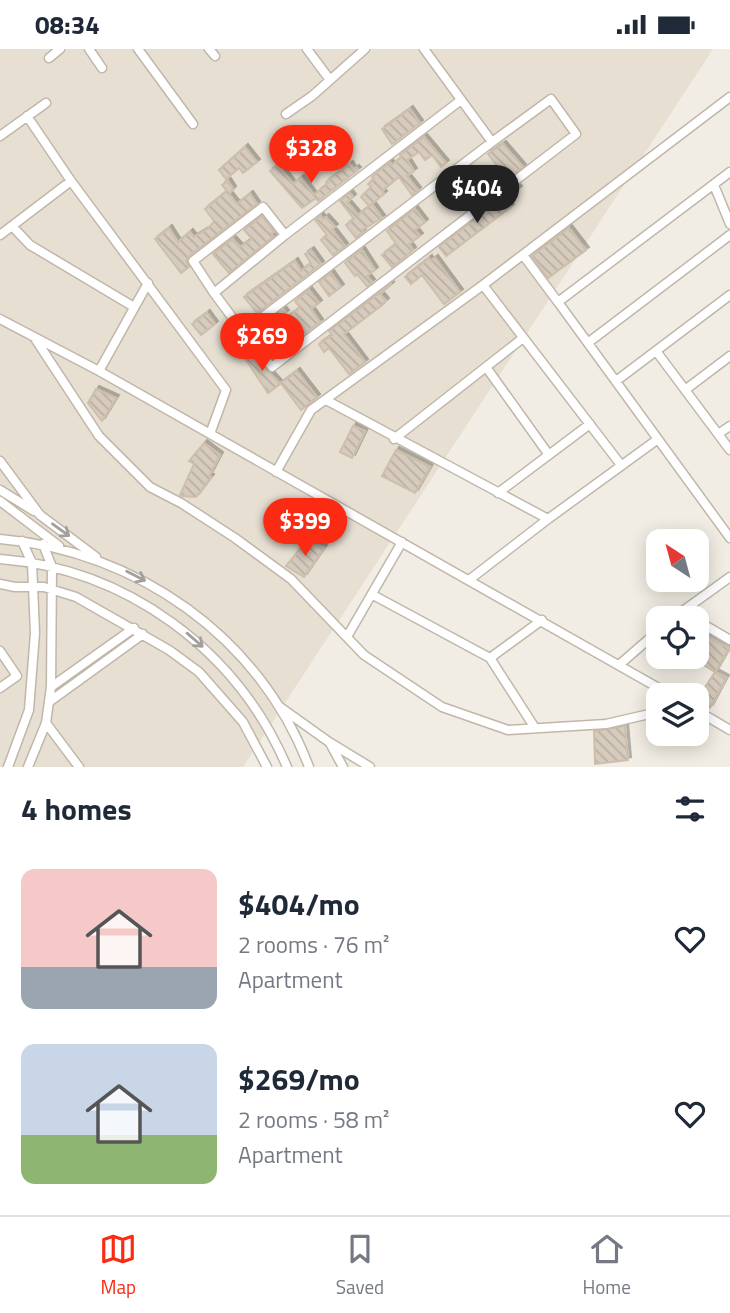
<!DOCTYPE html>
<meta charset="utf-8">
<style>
:root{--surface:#fff;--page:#f2f2f3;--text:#1f2937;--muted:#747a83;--line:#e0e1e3;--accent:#fa2a13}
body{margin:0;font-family:"Titillium Web",sans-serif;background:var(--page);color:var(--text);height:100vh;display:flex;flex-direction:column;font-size:26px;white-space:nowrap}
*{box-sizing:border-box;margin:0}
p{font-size:23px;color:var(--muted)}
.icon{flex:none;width:38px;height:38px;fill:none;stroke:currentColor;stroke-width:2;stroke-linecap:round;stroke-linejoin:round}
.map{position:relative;height:718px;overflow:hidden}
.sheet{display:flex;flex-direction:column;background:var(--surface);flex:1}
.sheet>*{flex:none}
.needle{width:46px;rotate:324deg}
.controls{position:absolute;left:646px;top:480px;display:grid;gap:14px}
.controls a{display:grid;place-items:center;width:63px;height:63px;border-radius:14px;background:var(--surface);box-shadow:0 4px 18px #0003;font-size:35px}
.price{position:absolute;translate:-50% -60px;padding:0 16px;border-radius:24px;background:var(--accent);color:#fff;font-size:23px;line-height:46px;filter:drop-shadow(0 2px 4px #0008)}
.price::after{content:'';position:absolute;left:50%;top:42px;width:21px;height:16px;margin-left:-10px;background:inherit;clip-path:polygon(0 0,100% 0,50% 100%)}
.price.active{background:#222;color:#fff}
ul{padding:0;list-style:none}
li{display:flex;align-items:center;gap:21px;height:175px;padding:0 21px}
li span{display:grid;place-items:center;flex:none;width:196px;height:140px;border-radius:14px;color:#555}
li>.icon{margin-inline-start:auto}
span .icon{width:84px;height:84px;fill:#fffc;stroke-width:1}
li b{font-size:30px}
h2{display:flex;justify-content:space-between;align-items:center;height:84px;padding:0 21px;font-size:30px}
.status{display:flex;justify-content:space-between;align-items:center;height:49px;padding:0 35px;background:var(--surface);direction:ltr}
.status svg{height:19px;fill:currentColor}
.menu{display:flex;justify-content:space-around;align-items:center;height:98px;border-top:2px solid var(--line);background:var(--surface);font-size:19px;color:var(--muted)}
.menu a{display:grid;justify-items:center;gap:4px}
.menu .active{color:var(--accent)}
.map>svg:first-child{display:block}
.residential{fill:#e6dfd2}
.building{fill:url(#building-back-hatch);stroke:#cebfad;stroke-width:2;filter:url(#shadow)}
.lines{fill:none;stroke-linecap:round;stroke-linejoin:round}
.minor-casing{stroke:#c0b7aa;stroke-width:11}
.minor{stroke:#fff;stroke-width:8}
.oneway{stroke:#a29e9a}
</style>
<div class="status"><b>08:34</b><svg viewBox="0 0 49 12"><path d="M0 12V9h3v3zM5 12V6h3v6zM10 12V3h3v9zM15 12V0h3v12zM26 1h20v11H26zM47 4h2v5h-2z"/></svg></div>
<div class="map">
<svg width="730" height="718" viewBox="0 0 730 718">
<defs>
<pattern id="building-back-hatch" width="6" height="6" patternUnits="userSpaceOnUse" patternTransform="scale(1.75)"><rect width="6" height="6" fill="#d6cbbc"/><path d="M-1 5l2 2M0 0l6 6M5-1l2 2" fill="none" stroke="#b9afa2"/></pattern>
<filter id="shadow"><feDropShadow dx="3" dy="-3" stdDeviation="0" flood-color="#0004"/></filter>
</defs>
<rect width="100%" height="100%" fill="#f2ede4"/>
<path class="residential" d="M 0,0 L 713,0 L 243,718 L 0,718 Z"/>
<path class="building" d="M 410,60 L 420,74 L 392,95 L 382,80 Z
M 424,88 L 446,114 L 441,118 L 432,106 L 425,111 L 419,103 L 407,111 L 414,122 L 407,127 L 418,141 L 412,146 L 399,128 L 382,142 L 384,145 L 369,157 L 361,148 L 371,138 L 368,135 L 374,130 L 372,128 L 390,113 L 392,116 L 402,108 L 400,106 Z
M 503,95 L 523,118 L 489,144 L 477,128 L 484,122 L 487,126 L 498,118 L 488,105 Z
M 245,98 L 257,113 L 243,124 L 239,119 L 226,130 L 219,121 Z
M 350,115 L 354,121 L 356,119 L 358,121 L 318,152 L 316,149 L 302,159 L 270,122 L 278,116 L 293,135 L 301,129 L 314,146 L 328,134 L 326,133 Z
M 228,132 L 233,140 L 229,145 L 237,155 L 250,145 L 257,155 L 189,207 L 186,212 L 189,218 L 181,224 L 155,190 L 169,179 L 178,193 L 190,183 L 194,188 L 209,179 L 214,172 L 205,160 L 227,142 L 222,136 Z
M 517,138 L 519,140 L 505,151 L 511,158 L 446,207 L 439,198 Z
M 350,144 L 353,148 L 347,153 L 358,166 L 372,155 L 382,169 L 362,181 L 363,183 L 356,189 L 346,176 L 354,170 L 340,152 Z
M 415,160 L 425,173 L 415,181 L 420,187 L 409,195 L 413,201 L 392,218 L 382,206 L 396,195 L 387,182 Z
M 262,167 L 274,183 L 271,185 L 273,188 L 229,224 L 213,205 L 233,190 L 240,198 L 252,190 L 244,181 Z
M 321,167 L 323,170 L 326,168 L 335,178 L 332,180 L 345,197 L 333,206 L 321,191 L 327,186 L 315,171 Z
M 569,179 L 586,201 L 548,229 L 532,207 Z
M 311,201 L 321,215 L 257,264 L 244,248 L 295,212 L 301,222 L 311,214 L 305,205 Z
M 362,201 L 375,221 L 367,227 L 372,233 L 367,237 L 357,225 L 355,227 L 345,214 Z
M 429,209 L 431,212 L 435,209 L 460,243 L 444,255 L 422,226 L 411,235 L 405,228 Z
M 331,224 L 341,238 L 329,247 L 319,233 Z
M 392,235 L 380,245 L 386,252 L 381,257 L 344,285 L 365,313 L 349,325 L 329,299 L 324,303 L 319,295 L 332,286 L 329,282 Z
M 309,241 L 319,254 L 311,260 L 320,273 L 300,288 L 286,269 L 300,259 L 295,252 Z
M 283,260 L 286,264 L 275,272 L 291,295 L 272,308 L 253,285 Z
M 207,264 L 215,275 L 201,286 L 192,275 Z
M 251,303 L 280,335 L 268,344 L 244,308 Z
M 297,322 L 317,348 L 301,361 L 281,334 Z
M 96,340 L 116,349 L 102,372 L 88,354 Z
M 353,377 L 365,382 L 352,409 L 340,403 Z
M 204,394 L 220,406 L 209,427 L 211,428 L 196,448 L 182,447 L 180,446 L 194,415 L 189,412 Z
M 396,401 L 430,418 L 415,444 L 382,427 Z
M 307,491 L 324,499 L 304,528 L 286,517 Z
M 701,585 L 729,599 L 715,623 L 696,611 L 696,593 Z
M 715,623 L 726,629 L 710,659 L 696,652 Z
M 625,677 L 628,711 L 595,715 L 594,682 Z"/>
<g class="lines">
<g class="minor-casing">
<path id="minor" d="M 89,0 L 102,19
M 138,0 L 193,75
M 209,0 L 215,7
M 307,0 L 330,31
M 424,0 L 492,93
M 49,9 L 60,0
M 551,50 L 576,85 L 272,318 L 243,283 L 492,93 Z
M 286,65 L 312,47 L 365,0
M 27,67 L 71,132 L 226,341 L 210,385
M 0,87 L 46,54
M 730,123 L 558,253 L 730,489
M 714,136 L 730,175
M 12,177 L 30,196 L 134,258
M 0,186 L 71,132
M 523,206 L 558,253
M 483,236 L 621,416
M 214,244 L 193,212 L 263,158 L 285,186
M 0,270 L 99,322 L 671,646
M 243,283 L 214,244 L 285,186 L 461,51
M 36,291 L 99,387 L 150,438 L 181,454 L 235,489 L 291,530 L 364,606 L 442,658 L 508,681 L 606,675 L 658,663
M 589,293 L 730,186
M 656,302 L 730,401
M 486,318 L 549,406
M 99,322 L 148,234
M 616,332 L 730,246
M 685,341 L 730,307
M 326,351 L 548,470
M 718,385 L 730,377
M 394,390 L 523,289
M 0,412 L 40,466 L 96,508
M 276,423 L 311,361 L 483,236 L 730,48
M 0,441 L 34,462
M 498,444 L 590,375
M 0,452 L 59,497
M 0,490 C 137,502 260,588 309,718
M 0,510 C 127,520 237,601 287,718
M 469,531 L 548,470 L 658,390
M 0,535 L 15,538 L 44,538 L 76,548 L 169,601 L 199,623 L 243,673 L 267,718
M 373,546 L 490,609 L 535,679
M 681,562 L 692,569
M 673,569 L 730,528
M 696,571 L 730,591
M 348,586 L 402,493
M 0,602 L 17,627 L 0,639
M 490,609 L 542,571
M 619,616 L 658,582
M 51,638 L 134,579
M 49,653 L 143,585
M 280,658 L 329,693 L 370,718
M 696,661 L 730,681
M 46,674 L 79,718
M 331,696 L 343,718
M 8,718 L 29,661 L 35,584 L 32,514 L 22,492
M 28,718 L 46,674 L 51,638 L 52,518 L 43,495"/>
</g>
<use href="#minor" class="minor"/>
</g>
<defs><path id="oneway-shaft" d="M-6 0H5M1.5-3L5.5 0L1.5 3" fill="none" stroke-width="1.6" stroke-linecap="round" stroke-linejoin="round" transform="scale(1.75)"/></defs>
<g class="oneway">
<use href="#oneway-shaft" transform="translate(61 481) rotate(36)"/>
<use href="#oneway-shaft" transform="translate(136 527) rotate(27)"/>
<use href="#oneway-shaft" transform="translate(195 591) rotate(41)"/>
</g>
</svg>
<div class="controls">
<a><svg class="needle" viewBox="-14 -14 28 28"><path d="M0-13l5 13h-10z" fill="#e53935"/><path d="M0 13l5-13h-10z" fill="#747a83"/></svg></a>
<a><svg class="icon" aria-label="locate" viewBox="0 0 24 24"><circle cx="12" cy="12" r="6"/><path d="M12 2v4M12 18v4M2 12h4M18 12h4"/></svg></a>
<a><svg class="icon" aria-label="layers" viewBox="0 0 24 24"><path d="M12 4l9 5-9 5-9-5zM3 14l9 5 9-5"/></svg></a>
</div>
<b class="price" style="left:311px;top:136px">$328</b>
<b class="price active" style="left:477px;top:176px">$404</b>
<b class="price" style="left:262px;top:324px">$269</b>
<b class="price" style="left:305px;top:509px">$399</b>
</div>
<section class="sheet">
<h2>4 homes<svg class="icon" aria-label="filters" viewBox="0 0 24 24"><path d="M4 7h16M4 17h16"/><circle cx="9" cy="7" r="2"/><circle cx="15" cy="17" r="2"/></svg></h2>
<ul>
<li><span style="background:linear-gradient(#f6c9c9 70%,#9aa5b1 0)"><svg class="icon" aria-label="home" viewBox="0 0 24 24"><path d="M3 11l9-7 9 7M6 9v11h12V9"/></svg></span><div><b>$404/mo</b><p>2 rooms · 76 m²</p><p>Apartment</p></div><svg class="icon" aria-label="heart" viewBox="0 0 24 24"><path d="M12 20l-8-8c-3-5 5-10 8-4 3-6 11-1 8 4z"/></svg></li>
<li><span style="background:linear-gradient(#c9d6e8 65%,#8fb573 0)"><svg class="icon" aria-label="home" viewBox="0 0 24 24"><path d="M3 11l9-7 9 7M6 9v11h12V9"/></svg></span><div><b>$269/mo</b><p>2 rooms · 58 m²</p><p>Apartment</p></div><svg class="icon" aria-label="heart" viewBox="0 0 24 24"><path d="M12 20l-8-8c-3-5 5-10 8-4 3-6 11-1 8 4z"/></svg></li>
</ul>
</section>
<nav class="menu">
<a class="active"><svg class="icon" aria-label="map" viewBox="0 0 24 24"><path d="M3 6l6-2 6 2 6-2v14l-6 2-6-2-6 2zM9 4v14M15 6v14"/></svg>Map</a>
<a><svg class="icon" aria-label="saved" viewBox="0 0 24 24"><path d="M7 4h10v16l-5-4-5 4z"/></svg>Saved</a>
<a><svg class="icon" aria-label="home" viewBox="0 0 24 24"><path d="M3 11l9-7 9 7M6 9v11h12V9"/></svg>Home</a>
</nav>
